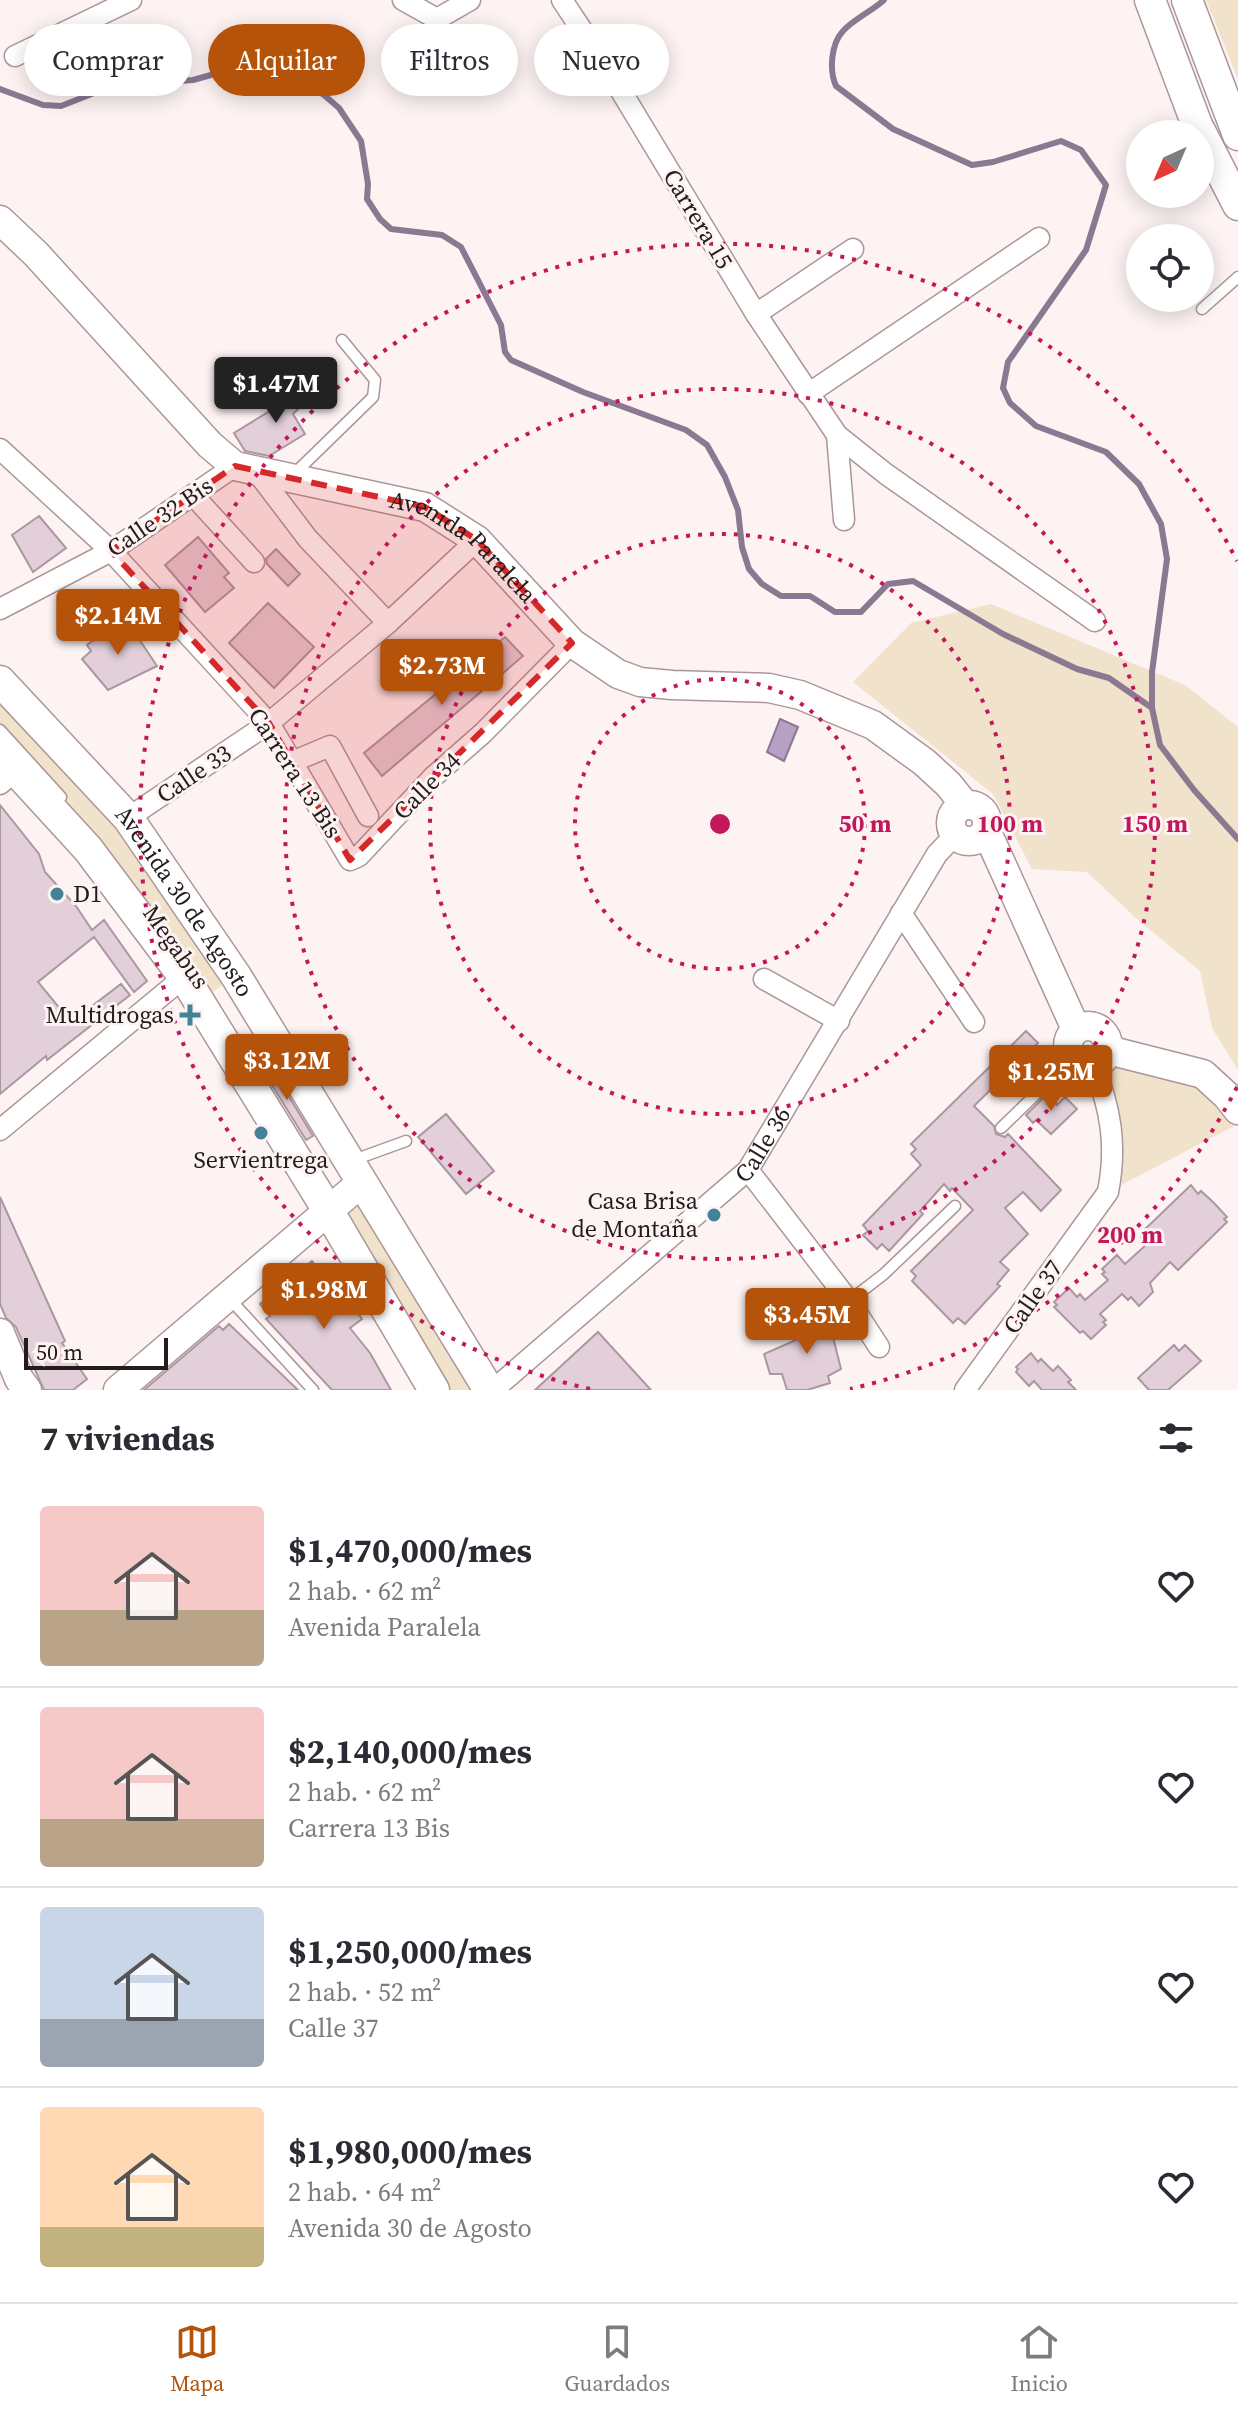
<!DOCTYPE html>
<html lang="es">
<meta charset="utf-8">
<style>
:root{--surface:#fff;--page:#f2f2f3;--text:#2b2b33;--muted:#7c7c81;--line:#e1e1e2;--accent:#b45309}
body{margin:0;font-family:"Source Serif 4",serif;background:var(--page);color:var(--text);height:100vh;display:flex;flex-direction:column;font-size:30px;white-space:nowrap}
*{box-sizing:border-box;margin:0}
p{font-size:26px;color:var(--muted)}
.icon{flex:none;width:44px;height:44px;fill:none;stroke:currentColor;stroke-width:2;stroke-linecap:round;stroke-linejoin:round}
.map{position:relative;height:1390px;overflow:hidden}
.details{display:flex;flex-direction:column;background:var(--surface);flex:1}
.details>*{flex:none}
.top-card{position:absolute;left:24px;top:24px;width:800px;height:72px;display:flex;gap:16px}
.needle{width:52px;rotate:224deg}
.buttons{position:absolute;left:1126px;top:120px;display:grid;gap:16px}
.buttons a{display:grid;place-items:center;width:88px;height:88px;border-radius:50%;background:var(--surface);box-shadow:0 4px 20px #0003;font-size:40px}
.scale{position:absolute;left:24px;bottom:20px;width:144px;box-sizing:border-box;padding-left:8px;border:4px solid #241c1c;border-top:0;font-size:22px;line-height:28px;white-space:nowrap;color:#241c1c;-webkit-text-stroke:6px #fdf3f3;paint-order:stroke}
.price{position:absolute;translate:-50% -68px;padding:0 18px;border-radius:8px;background:var(--accent);color:#fff;font-size:26px;line-height:52px;filter:drop-shadow(0 2px 4px #0008)}
.price::after{content:'';position:absolute;left:50%;top:48px;width:24px;height:18px;margin-left:-12px;background:inherit;clip-path:polygon(0 0,100% 0,50% 100%)}
.price.selected{background:#222;color:#fff}
ul{padding:0;list-style:none}
li{display:flex;align-items:center;gap:24px;height:200px;padding:0 40px}
li+li{border-top:2px solid var(--line)}
li span{display:grid;place-items:center;flex:none;width:224px;height:160px;border-radius:8px;color:#555}
li>.icon{margin-inline-start:auto}
span .icon{width:96px;height:96px;fill:#fffc;stroke-width:1}
li b{font-size:34px}
h2{display:flex;justify-content:space-between;align-items:center;height:96px;padding:0 40px;font-size:34px}
.pill{padding:0 28px;border-radius:36px;background:var(--surface);box-shadow:0 4px 20px #0003;font-size:28px;line-height:72px}
.pill.selected{background:var(--accent);color:#fff}
.menu{display:flex;justify-content:space-around;align-items:center;height:112px;border-top:2px solid var(--line);background:var(--surface);font-size:22px;color:var(--muted)}
.menu a{display:grid;justify-items:center;gap:4px}
.menu .selected{color:var(--accent)}
.map>svg:first-child{display:block}
.green{fill:#f1e2cb}
.water{fill:#b7a0c3;stroke:#8b7891;stroke-width:2}
.lines{fill:none;stroke-linecap:round;stroke-linejoin:round}
.stream{stroke:#8b7891;stroke-width:6}
.building{fill:#e3cfd9;stroke:#ab97a1;stroke-width:2}
.lane-casing{stroke:#ad9697;stroke-width:13}
.street-casing{stroke:#ad9697;stroke-width:23}
.secondary-casing{stroke:#ad9697;stroke-width:31}
.primary-casing{stroke:#ad9697;stroke-width:33}
.lane{stroke:#fff;stroke-width:10}
.street{stroke:#fff;stroke-width:20}
.secondary{stroke:#fff;stroke-width:28}
.primary{stroke:#fff;stroke-width:30}
.marked{fill:#d62828;fill-opacity:0.2;stroke:#d62828;stroke-width:6;stroke-dasharray:16 10;stroke-linejoin:round}
.ring{fill:none;stroke:#c2185b;stroke-width:4;stroke-dasharray:4 8}
.poi-dot{fill:#438397;stroke:#fdf3f3;stroke-width:3}
.labels{text-anchor:middle;stroke-width:6;stroke-linejoin:round;paint-order:stroke}
.street-label{font-size:24px;fill:#241c1c;stroke:#fdf3f3}
.poi-label{font-size:24px;fill:#241c1c;stroke:#fdf3f3;text-anchor:end}
.centre{fill:#c2185b;stroke:#fdf3f3;stroke-width:4}
.ring-label{font-size:24px;text-anchor:middle;font-weight:bold;fill:#c2185b;stroke:#fdf3f3;stroke-width:6;stroke-linejoin:round;paint-order:stroke}
</style>
<div class="map">
<svg width="1238" height="1390" viewBox="0 0 1238 1390">
<rect width="100%" height="100%" fill="#fdf3f3"/>
<path class="green" d="M 1206,0 L 1238,0 L 1238,79 Z
M 991,604 L 1185,685 L 1238,727 L 1238,1070 L 1212,1028 L 1200,971 L 1137,919 L 1087,872 L 1032,869 L 993,794 L 853,682 L 911,623 Z
M 0,699 L 119,825 L 226,983 L 209,994 L 0,730 Z
M 1145,1058 L 1238,1110 L 1238,1124 L 1108,1192 L 1099,1062 Z
M 352,1191 L 472,1390 L 449,1390 L 337,1204 Z"/>
<path class="water" d="M 780,719 L 798,727 L 784,761 L 767,752 Z"/>
<g class="lines">
<path class="stream" d="M 884,0 C 872,11 854,19 843,31 C 831,44 829,70 836,86 L 893,129 L 972,165 L 993,162 L 1061,141 L 1081,150 L 1106,185 L 1086,250 L 1008,362 L 1003,388 L 1010,403 L 1036,426 L 1106,452 L 1139,484 L 1161,524 L 1167,559 L 1152,672 L 1152,708 L 1160,745 L 1194,790 L 1238,839
M 0,89 L 43,105 L 61,106 L 112,86 L 193,80 L 236,68 L 279,82 L 303,83 L 324,95 L 339,108 L 361,141 L 368,184 L 367,199 L 380,219 L 391,229 L 442,235 L 461,247 L 501,325 L 505,352 L 511,360 L 583,392 L 686,430 L 707,445 L 725,477 L 738,510 L 742,547 L 749,569 L 762,584 L 781,596 L 810,596 L 835,612 L 861,612 L 888,584 L 913,581 L 1003,634 L 1077,669 L 1109,678 L 1152,708"/>
</g>
<path class="building" d="M 301,381 L 308,388 L 314,385 L 318,390 L 293,414 L 305,434 L 269,456 L 245,451 L 234,433 L 286,401 L 283,398 Z
M 39,516 L 66,548 L 33,572 L 12,535 Z
M 198,537 L 229,573 L 224,577 L 234,588 L 205,612 L 165,565 Z
M 276,549 L 300,574 L 288,586 L 267,564 L 266,559 Z
M 268,603 L 314,647 L 274,688 L 229,643 Z
M 129,624 L 157,666 L 108,690 L 82,659 L 91,651 L 87,645 L 110,628 L 114,634 Z
M 505,637 L 523,656 L 382,776 L 364,753 Z
M 0,805 L 39,854 L 45,872 L 76,906 L 92,930 L 104,920 L 147,981 L 134,992 L 94,937 L 38,982 L 71,1022 L 121,984 L 130,995 L 47,1060 L 46,1056 L 0,1094 Z
M 1026,1031 L 1038,1043 L 974,1106 L 994,1126 L 996,1134 L 1005,1137 L 1008,1134 L 1061,1190 L 1041,1211 L 1023,1192 L 1005,1208 L 1028,1234 L 1000,1262 L 1009,1270 L 997,1284 L 1000,1286 L 965,1324 L 958,1318 L 953,1323 L 912,1281 L 916,1276 L 911,1271 L 973,1210 L 952,1188 L 950,1191 L 944,1184 L 920,1211 L 923,1214 L 889,1251 L 882,1244 L 877,1249 L 863,1235 L 868,1231 L 863,1225 L 921,1165 L 911,1154 L 916,1149 L 911,1144 Z
M 269,1064 L 313,1136 L 306,1140 L 262,1069 Z
M 1047,1094 L 1057,1105 L 1065,1097 L 1077,1109 L 1051,1134 L 1036,1120 L 1033,1123 L 1026,1115 Z
M 446,1114 L 494,1171 L 466,1194 L 418,1137 Z
M 1191,1185 L 1198,1194 L 1201,1191 L 1214,1203 L 1227,1217 L 1224,1219 L 1227,1222 L 1178,1270 L 1170,1262 L 1150,1283 L 1153,1292 L 1139,1306 L 1131,1297 L 1128,1300 L 1122,1294 L 1100,1314 L 1106,1320 L 1103,1322 L 1106,1325 L 1091,1339 L 1083,1331 L 1080,1333 L 1054,1307 L 1057,1305 L 1054,1302 L 1069,1288 L 1077,1297 L 1080,1294 L 1085,1300 L 1108,1280 L 1102,1274 L 1105,1272 L 1102,1269 L 1117,1255 L 1125,1264 L 1147,1244 L 1141,1238 L 1144,1236 L 1141,1233 Z
M 0,1197 L 65,1341 L 62,1343 L 87,1379 L 73,1390 L 44,1390 L 16,1327 L 6,1318 L 0,1304 Z
M 312,1261 L 323,1275 L 337,1278 L 337,1283 L 362,1319 L 350,1328 L 370,1353 L 391,1390 L 332,1390 L 266,1319 L 270,1316 L 260,1304 Z
M 823,1314 L 826,1322 L 832,1320 L 837,1335 L 833,1337 L 841,1369 L 828,1376 L 830,1383 L 807,1390 L 787,1390 L 782,1374 L 770,1374 L 764,1354 L 796,1340 L 792,1327 L 802,1324 L 801,1321 Z
M 229,1324 L 298,1390 L 144,1390 L 219,1326 L 223,1330 Z
M 598,1332 L 651,1390 L 535,1390 Z
M 1174,1345 L 1179,1351 L 1185,1345 L 1201,1361 L 1168,1390 L 1149,1390 L 1138,1378 Z
M 1031,1353 L 1038,1362 L 1041,1359 L 1053,1371 L 1058,1366 L 1071,1380 L 1068,1382 L 1076,1390 L 1042,1390 L 1034,1381 L 1029,1386 L 1016,1372 L 1018,1369 L 1016,1367 Z"/>
<g class="lines">
<g class="lane-casing">
<path id="lane" d="M 1202,309 L 1238,277
M 293,475 L 373,397 L 375,380 L 342,340
M 0,730 L 61,797
M 1001,1128 L 1072,1059
M 351,1161 L 406,1141
M 228,1297 L 313,1390
M 849,1301 L 884,1274 L 955,1206"/>
</g>
<g class="street-casing">
<g id="street">
<path d="M 403,0 L 437,19 L 470,0"/>
<path d="M 562,0 L 607,68 L 756,314 L 837,435 L 886,474 L 1095,621"/>
<path d="M 15,56 L 131,0"/>
<path d="M 756,314 L 853,249"/>
<path d="M 808,394 L 1039,238"/>
<path d="M 837,435 L 844,520"/>
<path d="M 0,449 L 111,551 L 269,723 L 350,860 L 359,856 L 433,777 L 483,733 L 572,643"/>
<path d="M 257,472 L 308,539 L 388,623"/>
<path d="M 193,495 L 254,562"/>
<path d="M 0,609 L 111,551 L 235,466"/>
<path d="M 292,762 L 330,746 L 368,816"/>
<path d="M 0,784 L 16,770"/>
<path d="M 128,818 L 269,723 L 388,623 L 477,540"/>
<path d="M 901,913 L 974,1022"/>
<path d="M 764,979 L 839,1021"/>
<path d="M 0,1130 L 184,977"/>
<path d="M 748,1170 L 849,1301 L 879,1347"/>
<path id="s1" d="M 493,1390 L 748,1170 L 937,854 L 955,835"/>
<path d="M 965,1390 L 1108,1192 C 1117,1146 1111,1108 1093,1065"/>
</g>
</g>
<g class="secondary-casing">
<g id="secondary">
<path id="s2" d="M 0,220 L 36,254 L 210,445 L 235,466 L 425,507 L 477,540 L 572,643 L 618,674 L 640,682 L 672,685 L 769,688 L 800,695 L 873,725 L 924,762 L 948,784 L 965,805"/>
<circle cx="969" cy="823" r="18"/>
<path d="M 986,830 L 1076,1029"/>
<circle cx="1088" cy="1046" r="20"/>
<path d="M 1108,1050 L 1203,1074 L 1227,1096 L 1238,1110"/>
<path d="M 0,1333 L 19,1379 L 27,1390"/>
<path d="M 118,1390 L 361,1183"/>
</g>
</g>
<g class="primary-casing">
<g id="primary">
<path d="M 1150,0 L 1197,125 L 1238,205"/>
<path d="M 1187,0 L 1238,135"/>
<path id="s3" d="M 0,681 L 128,818 L 236,976 L 489,1390"/>
<path d="M 0,753 L 88,849 L 184,977 L 329,1212 L 434,1390"/>
</g>
</g>
<use href="#lane" class="lane"/>
<use href="#street" class="street"/>
<use href="#secondary" class="secondary"/>
<use href="#primary" class="primary"/>
</g>
<path class="marked" d="M 235,466 L 425,507 L 477,540 L 572,643 L 350,860 L 269,723 L 111,551 Z"/>
<g class="ring">
<circle cx="720" cy="824" r="145"/>
<circle cx="720" cy="824" r="290"/>
<circle cx="720" cy="824" r="435"/>
<path d="M1237 1087A580 580 0 0 1 850 1389M590 1389A580 580 0 1 1 1237 561"/>
</g>
<g class="poi-dot">
<circle cx="57" cy="894" r="8"/>
<path d="M186 1003h8v8h8v8h-8v8h-8v-8h-8v-8h8z"/>
<circle cx="261" cy="1133" r="8"/>
<circle cx="714" cy="1215" r="8"/>
</g>
<g class="labels">
<g class="street-label">
<text transform="translate(698 219) rotate(59)" y="8">Carrera 15</text>
<text transform="translate(160 517) rotate(-34)" y="8">Calle 32 Bis</text>
<text dy="8" stroke="none"><textPath href="#s2" startOffset="588">Avenida Paralela</textPath></text>
<text transform="translate(295 773) rotate(57)" y="8">Carrera 13 Bis</text>
<text transform="translate(194 774) rotate(-34)" y="8">Calle 33</text>
<text transform="translate(427 786) rotate(-45)" y="8">Calle 34</text>
<text dy="8" stroke="none"><textPath href="#s3" startOffset="288">Avenida 30 de Agosto</textPath></text>
<text transform="translate(176 947) rotate(55)" y="8">Megabus</text>
<text dy="8" stroke="none"><textPath href="#s1" startOffset="366">Calle 36</textPath></text>
<text transform="translate(1033 1297) rotate(-55)" y="8">Calle 37</text>
</g>
<g class="poi-label">
<text x="73" y="902" text-anchor="start">D1</text>
<text x="174" y="1023">Multidrogas</text>
<text x="261" y="1168" text-anchor="middle">Servientrega</text>
<text x="698" y="1209">Casa Brisa<tspan x="698" dy="28">de Montaña</tspan></text>
</g>
</g>
<circle cx="720" cy="824" r="12" class="centre"/>
<g class="ring-label">
<text x="865" y="832">50 m</text>
<text x="1010" y="832">100 m</text>
<text x="1155" y="832">150 m</text>
<text x="1130" y="1243">200 m</text>
</g>
</svg>
<div class="buttons">
<a><svg class="needle" viewBox="-14 -14 28 28"><path d="M0-13l5 13h-10z" fill="#e53935"/><path d="M0 13l5-13h-10z" fill="#7c7c81"/></svg></a>
<a><svg class="icon" aria-label="locate" viewBox="0 0 24 24"><circle cx="12" cy="12" r="6"/><path d="M12 2v4M12 18v4M2 12h4M18 12h4"/></svg></a>
</div>
<div class="scale">50 m</div>
<b class="price selected" style="left:276px;top:425px">$1.47M</b>
<b class="price" style="left:118px;top:657px">$2.14M</b>
<b class="price" style="left:442px;top:707px">$2.73M</b>
<b class="price" style="left:287px;top:1102px">$3.12M</b>
<b class="price" style="left:1051px;top:1113px">$1.25M</b>
<b class="price" style="left:324px;top:1331px">$1.98M</b>
<b class="price" style="left:807px;top:1356px">$3.45M</b>
<div class="top-card">
<a class="pill">Comprar</a>
<a class="pill selected">Alquilar</a>
<a class="pill">Filtros</a>
<a class="pill">Nuevo</a>
</div>
</div>
<section class="details">
<h2>7 viviendas<svg class="icon" aria-label="filters" viewBox="0 0 24 24"><path d="M4 7h16M4 17h16"/><circle cx="9" cy="7" r="2"/><circle cx="15" cy="17" r="2"/></svg></h2>
<ul>
<li><span style="background:linear-gradient(#f6c9c9 65%,#b9a48a 0)"><svg class="icon" aria-label="home" viewBox="0 0 24 24"><path d="M3 11l9-7 9 7M6 9v11h12V9"/></svg></span><div><b>$1,470,000/mes</b><p>2 hab. · 62 m²</p><p>Avenida Paralela</p></div><svg class="icon" aria-label="heart" viewBox="0 0 24 24"><path d="M12 20l-8-8c-3-5 5-10 8-4 3-6 11-1 8 4z"/></svg></li>
<li><span style="background:linear-gradient(#f6c9c9 70%,#b9a48a 0)"><svg class="icon" aria-label="home" viewBox="0 0 24 24"><path d="M3 11l9-7 9 7M6 9v11h12V9"/></svg></span><div><b>$2,140,000/mes</b><p>2 hab. · 62 m²</p><p>Carrera 13 Bis</p></div><svg class="icon" aria-label="heart" viewBox="0 0 24 24"><path d="M12 20l-8-8c-3-5 5-10 8-4 3-6 11-1 8 4z"/></svg></li>
<li><span style="background:linear-gradient(#c9d6e8 70%,#9aa5b1 0)"><svg class="icon" aria-label="home" viewBox="0 0 24 24"><path d="M3 11l9-7 9 7M6 9v11h12V9"/></svg></span><div><b>$1,250,000/mes</b><p>2 hab. · 52 m²</p><p>Calle 37</p></div><svg class="icon" aria-label="heart" viewBox="0 0 24 24"><path d="M12 20l-8-8c-3-5 5-10 8-4 3-6 11-1 8 4z"/></svg></li>
<li><span style="background:linear-gradient(#ffd9b3 75%,#c2b280 0)"><svg class="icon" aria-label="home" viewBox="0 0 24 24"><path d="M3 11l9-7 9 7M6 9v11h12V9"/></svg></span><div><b>$1,980,000/mes</b><p>2 hab. · 64 m²</p><p>Avenida 30 de Agosto</p></div><svg class="icon" aria-label="heart" viewBox="0 0 24 24"><path d="M12 20l-8-8c-3-5 5-10 8-4 3-6 11-1 8 4z"/></svg></li>
</ul>
</section>
<nav class="menu">
<a class="selected"><svg class="icon" aria-label="map" viewBox="0 0 24 24"><path d="M3 6l6-2 6 2 6-2v14l-6 2-6-2-6 2zM9 4v14M15 6v14"/></svg>Mapa</a>
<a><svg class="icon" aria-label="saved" viewBox="0 0 24 24"><path d="M7 4h10v16l-5-4-5 4z"/></svg>Guardados</a>
<a><svg class="icon" aria-label="home" viewBox="0 0 24 24"><path d="M3 11l9-7 9 7M6 9v11h12V9"/></svg>Inicio</a>
</nav>
